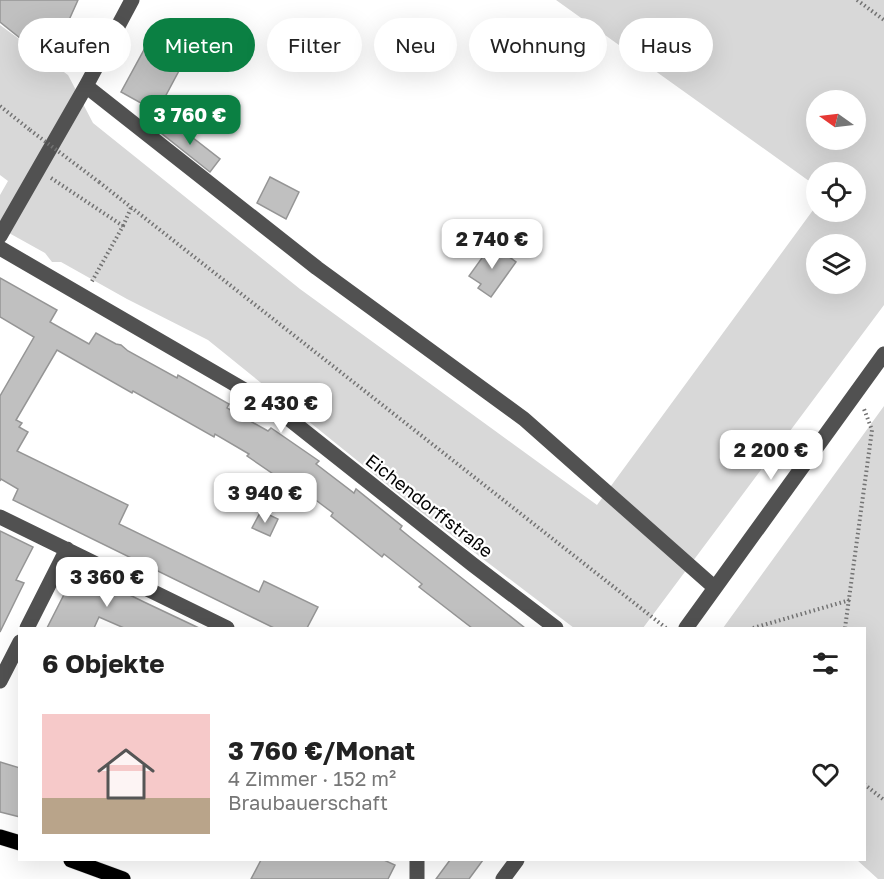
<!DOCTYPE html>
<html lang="de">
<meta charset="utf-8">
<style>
:root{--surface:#fff;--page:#f6f6f6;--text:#222;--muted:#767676;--line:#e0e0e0;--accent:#0b8043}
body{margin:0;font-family:"Golos Text",sans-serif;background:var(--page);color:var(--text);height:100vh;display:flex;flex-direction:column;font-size:22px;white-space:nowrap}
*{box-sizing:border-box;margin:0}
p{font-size:20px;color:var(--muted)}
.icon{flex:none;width:33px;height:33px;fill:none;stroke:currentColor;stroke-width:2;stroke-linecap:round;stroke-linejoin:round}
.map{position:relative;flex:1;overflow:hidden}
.side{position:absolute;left:18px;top:627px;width:848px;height:234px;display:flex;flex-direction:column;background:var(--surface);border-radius:0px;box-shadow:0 6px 24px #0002}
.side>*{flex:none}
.hud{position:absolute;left:18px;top:18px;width:849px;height:54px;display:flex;gap:12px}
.needle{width:39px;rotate:284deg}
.buttons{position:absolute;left:806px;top:90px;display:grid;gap:12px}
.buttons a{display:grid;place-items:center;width:60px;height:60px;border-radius:50%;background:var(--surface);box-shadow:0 6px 24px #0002;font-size:30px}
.price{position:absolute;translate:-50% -51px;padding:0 14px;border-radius:12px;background:#fff;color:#222;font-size:20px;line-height:39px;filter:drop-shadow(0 2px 3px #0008)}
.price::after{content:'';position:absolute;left:50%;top:36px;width:18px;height:14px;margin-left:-9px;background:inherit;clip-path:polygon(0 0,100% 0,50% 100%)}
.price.selected{background:var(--accent);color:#fff}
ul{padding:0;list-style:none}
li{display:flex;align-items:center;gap:18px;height:150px;padding:0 24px}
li+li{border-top:2px solid var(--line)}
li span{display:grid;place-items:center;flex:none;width:168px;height:120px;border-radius:0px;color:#555}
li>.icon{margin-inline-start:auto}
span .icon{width:72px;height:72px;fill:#fffc;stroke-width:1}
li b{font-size:26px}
h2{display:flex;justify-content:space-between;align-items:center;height:72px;padding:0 24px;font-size:26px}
.chip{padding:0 21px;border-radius:27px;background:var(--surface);box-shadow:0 6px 24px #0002;font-size:21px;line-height:54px}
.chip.selected{background:var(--accent);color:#fff}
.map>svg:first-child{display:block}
.green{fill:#d8d8d8;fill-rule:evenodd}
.building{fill:#c0c0c0;stroke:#959595;stroke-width:1.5}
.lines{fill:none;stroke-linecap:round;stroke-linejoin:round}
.major-casing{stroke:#dbdbdb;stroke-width:16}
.path{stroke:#737373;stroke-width:4;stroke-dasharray:1.5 3;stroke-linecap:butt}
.minor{stroke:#515151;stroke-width:15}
.major{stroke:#000;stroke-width:15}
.path-bridge{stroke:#737373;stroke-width:4;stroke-dasharray:1.5 3;stroke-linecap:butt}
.labels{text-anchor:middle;stroke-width:4.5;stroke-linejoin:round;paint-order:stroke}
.street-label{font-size:18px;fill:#000;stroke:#fff}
</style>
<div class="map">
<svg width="884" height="879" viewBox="0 0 884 879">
<rect width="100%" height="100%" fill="#fff"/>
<path class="green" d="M 556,0 L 884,0 L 884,305 L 643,628 L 574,628 L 416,508 L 208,340 L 127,299 L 61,262 L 52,262 L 45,253 L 0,228 L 0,195 L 8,181 L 0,175 L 0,25 L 68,75 L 93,123 L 300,289 L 597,505 L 816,206 L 816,212 L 855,212 L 855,172 L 816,172 L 816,186 ZM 816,100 L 855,100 L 855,140 L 816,140 ZM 816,244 L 855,244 L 855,284 L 816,284 Z
M 884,406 L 884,879 L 878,879 L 857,860 L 864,860 L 864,628 L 723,628 Z"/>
<path class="building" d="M 0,0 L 78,0 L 50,62 L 0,22 Z
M 157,33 L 185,48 L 176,64 L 181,67 L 157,112 L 121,92 L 145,48 L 148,49 Z
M 170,120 L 220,159 L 210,172 L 161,133 Z
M 270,177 L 299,192 L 286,219 L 257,203 Z
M 492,244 L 516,262 L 491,297 L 478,288 L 481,284 L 469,276 Z
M 0,278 L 57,310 L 50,322 L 89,344 L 96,333 L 116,344 L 121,345 L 128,351 L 177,378 L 178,375 L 229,404 L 227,408 L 268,431 L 271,428 L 319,461 L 316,464 L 354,493 L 356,489 L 402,526 L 400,529 L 411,538 L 525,628 L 472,628 L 419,587 L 422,584 L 393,561 L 384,554 L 382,557 L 331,516 L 333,513 L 317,501 L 303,490 L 301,493 L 247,456 L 249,454 L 215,434 L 214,437 L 133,391 L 132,393 L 57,350 L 16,420 L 22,423 L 19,427 L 28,432 L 17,451 L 128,505 L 119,524 L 259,592 L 264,581 L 318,607 L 307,628 L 274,628 L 13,500 L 18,489 L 1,479 L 0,481 L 0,396 L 34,337 L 0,317 Z
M 261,511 L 278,519 L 270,536 L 252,528 Z
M 0,531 L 33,547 L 16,580 L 24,583 L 0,632 Z
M 77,569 L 144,602 L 199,628 L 124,628 L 99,617 L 94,628 L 47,628 Z
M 0,762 L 20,768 L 20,817 L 0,812 Z
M 261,860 L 384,860 L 395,865 L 388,879 L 251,879 Z
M 450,860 L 483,860 L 469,879 L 436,879 Z"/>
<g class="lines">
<g class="major-casing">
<path id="major" d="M 0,837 L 20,843
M 71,860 L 123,879"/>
</g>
<path class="path" d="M 857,0 L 884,20
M 0,106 L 30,130
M 51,178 L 123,226 L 91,283
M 99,182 L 666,628
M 123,226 L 131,208
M 753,628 L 850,600
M 845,628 L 872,430 L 864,409
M 864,784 L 884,800"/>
<path class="minor" d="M 86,86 L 317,268 L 524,419 L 714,587
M 0,236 L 86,86 L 132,0
M 0,248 L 274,407 L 472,564 L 556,628
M 0,517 L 227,628
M 27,628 L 67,549
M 686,628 L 884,354
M 0,681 L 20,642
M 417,860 L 417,879
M 503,879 L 517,860"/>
<use href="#major" class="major"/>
<path class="path-bridge" d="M 30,130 L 99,182"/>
</g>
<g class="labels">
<g class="street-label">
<text transform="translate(429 506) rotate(38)" y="6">Eichendorffstraße</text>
</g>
</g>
</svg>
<div class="buttons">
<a><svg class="needle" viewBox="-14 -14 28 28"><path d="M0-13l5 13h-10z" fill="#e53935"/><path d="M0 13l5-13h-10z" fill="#767676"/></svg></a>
<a><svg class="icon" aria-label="locate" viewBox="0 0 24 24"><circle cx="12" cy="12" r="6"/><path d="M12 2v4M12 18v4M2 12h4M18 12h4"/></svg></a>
<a><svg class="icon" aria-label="layers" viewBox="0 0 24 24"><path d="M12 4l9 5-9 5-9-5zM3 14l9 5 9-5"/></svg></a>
</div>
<b class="price selected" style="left:190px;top:146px">3 760 €</b>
<b class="price" style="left:492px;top:270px">2 740 €</b>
<b class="price" style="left:281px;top:434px">2 430 €</b>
<b class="price" style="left:771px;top:481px">2 200 €</b>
<b class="price" style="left:265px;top:524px">3 940 €</b>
<b class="price" style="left:107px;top:608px">3 360 €</b>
<div class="hud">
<a class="chip">Kaufen</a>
<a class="chip selected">Mieten</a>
<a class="chip">Filter</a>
<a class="chip">Neu</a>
<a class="chip">Wohnung</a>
<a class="chip">Haus</a>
</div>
<section class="side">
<h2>6 Objekte<svg class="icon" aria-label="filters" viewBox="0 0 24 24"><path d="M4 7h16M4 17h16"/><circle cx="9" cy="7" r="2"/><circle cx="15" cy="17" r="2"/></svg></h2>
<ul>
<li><span style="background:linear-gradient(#f6c9c9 70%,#b9a48a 0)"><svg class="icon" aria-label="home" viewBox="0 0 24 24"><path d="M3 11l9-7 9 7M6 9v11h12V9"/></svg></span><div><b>3 760 €/Monat</b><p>4 Zimmer · 152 m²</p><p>Braubauerschaft</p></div><svg class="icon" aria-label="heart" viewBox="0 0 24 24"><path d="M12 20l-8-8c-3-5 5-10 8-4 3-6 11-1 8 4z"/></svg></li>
</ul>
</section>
</div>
